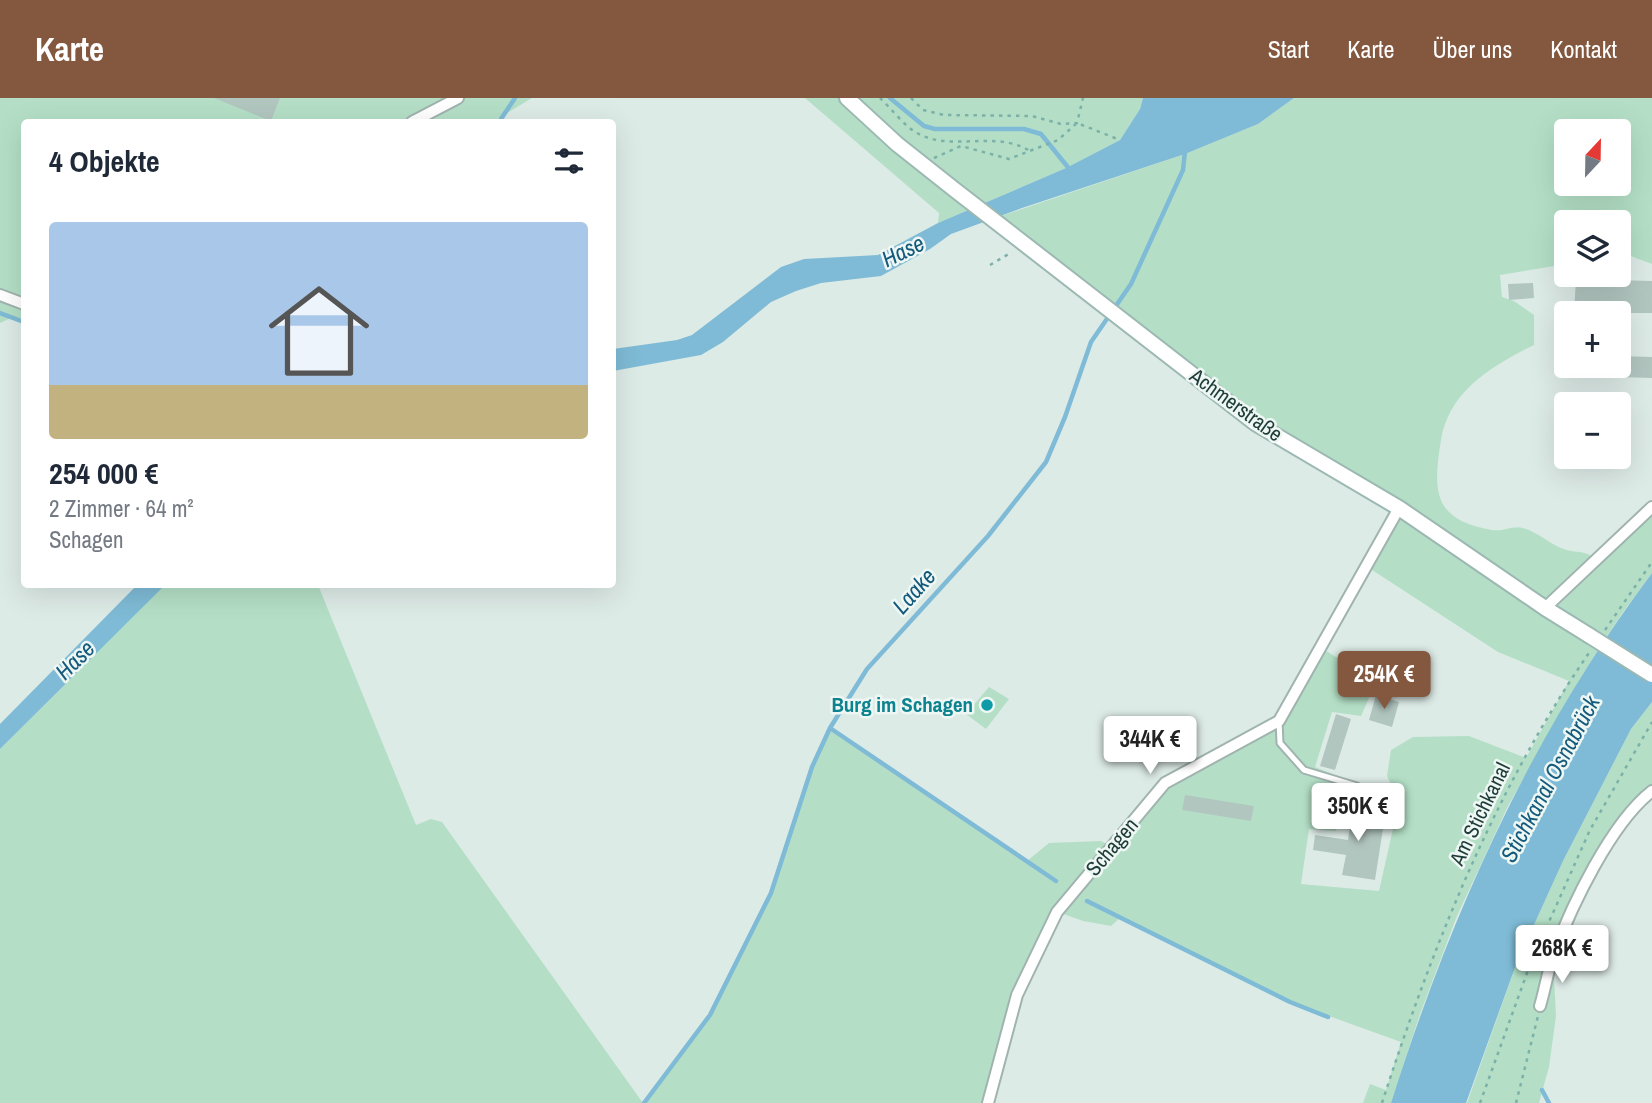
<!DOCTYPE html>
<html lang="de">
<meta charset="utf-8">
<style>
:root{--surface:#fff;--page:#f2f2f3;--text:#1f2937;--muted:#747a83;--accent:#84583e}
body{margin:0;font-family:"Archivo Narrow",sans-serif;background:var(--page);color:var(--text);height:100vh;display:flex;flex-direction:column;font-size:26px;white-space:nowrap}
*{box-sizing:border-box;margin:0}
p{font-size:23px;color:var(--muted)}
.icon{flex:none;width:38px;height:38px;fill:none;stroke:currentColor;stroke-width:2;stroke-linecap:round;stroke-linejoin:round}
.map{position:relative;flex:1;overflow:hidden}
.side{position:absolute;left:21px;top:21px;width:595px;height:469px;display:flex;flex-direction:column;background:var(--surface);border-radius:7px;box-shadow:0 7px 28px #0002}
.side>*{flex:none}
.needle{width:46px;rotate:22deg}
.fabs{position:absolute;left:1554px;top:21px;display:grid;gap:14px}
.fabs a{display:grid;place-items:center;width:77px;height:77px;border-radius:7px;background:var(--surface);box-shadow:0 7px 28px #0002;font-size:35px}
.price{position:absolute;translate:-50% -60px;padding:0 16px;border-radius:7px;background:#fff;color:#222;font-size:23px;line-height:46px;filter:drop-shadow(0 2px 4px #0008)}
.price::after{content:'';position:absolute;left:50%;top:42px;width:21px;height:16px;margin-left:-10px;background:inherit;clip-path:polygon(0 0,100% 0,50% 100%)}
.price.on{background:var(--accent);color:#fff}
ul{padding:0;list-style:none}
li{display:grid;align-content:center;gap:14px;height:371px;padding:0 28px}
li span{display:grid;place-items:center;height:217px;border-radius:7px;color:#555}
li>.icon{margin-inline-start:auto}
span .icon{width:126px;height:126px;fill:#fffc;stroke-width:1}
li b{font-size:30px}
h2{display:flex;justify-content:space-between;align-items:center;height:84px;padding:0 28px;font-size:30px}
header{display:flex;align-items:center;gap:42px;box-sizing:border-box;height:98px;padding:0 35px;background:var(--accent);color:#fff}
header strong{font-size:33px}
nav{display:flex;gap:38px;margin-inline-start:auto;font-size:24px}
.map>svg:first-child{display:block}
.green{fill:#b4dfc6;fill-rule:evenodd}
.water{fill:#7fbbd6}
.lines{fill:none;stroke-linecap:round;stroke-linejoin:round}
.stream{stroke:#7fbbd6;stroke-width:4.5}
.building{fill:#b2c6c0}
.lane-casing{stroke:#a0b3af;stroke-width:9}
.street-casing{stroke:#a0b3af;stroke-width:14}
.secondary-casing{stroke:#9cb8b2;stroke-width:18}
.path{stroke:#7bb1a9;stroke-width:2.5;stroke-dasharray:3.5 5;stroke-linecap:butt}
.lane{stroke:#fff;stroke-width:5}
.street{stroke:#fff;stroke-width:10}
.secondary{stroke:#fff;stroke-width:14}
.secondary-bridge-casing{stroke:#9cb8b2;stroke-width:18;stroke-linecap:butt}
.secondary-bridge{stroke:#fff;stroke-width:14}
.culture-dot{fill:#0f9aa8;stroke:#eef7f4;stroke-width:2.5}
.labels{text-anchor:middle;stroke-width:5;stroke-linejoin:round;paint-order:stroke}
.street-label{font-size:21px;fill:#1e3c38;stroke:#eef7f4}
.culture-label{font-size:21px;font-weight:bold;fill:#0d838f;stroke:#eef7f4;text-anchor:end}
.water-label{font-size:23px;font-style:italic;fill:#135a7c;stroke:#eef7f4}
</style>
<header>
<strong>Karte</strong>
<nav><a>Start</a><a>Karte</a><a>Über uns</a><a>Kontakt</a></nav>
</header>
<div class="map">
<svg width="1652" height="1005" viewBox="0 0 1652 1005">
<rect width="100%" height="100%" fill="#ddebe7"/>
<path class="green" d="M 0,0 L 532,0 L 492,24 L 24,24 L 24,225 L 11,220 L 0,225 Z
M 805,0 L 1143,0 L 1140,11 L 1120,42 L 1066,70 L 938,125 L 939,115 Z
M 1294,0 L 1652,0 L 1652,166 L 1628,157 L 1619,159 L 1619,124 L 1566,124 L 1566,166 L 1500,177 L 1502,199 L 1514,203 L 1534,217 L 1534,247 C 1492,268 1449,293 1441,342 C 1433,392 1432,422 1492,432 C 1502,434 1514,427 1523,430 C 1537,434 1549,445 1561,450 C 1575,456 1584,451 1596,461 L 1652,409 L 1652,475 L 1621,517 L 1583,576 L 1508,708 L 1457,818 L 1420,916 L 1391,1005 L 1363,1005 L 1370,986 L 1386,992 L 1401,944 L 1290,904 L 1120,820 L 1111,828 L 1083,823 L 1058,814 L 1017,897 L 988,1005 L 644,1005 L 710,917 L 771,795 L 812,669 L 830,630 L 1027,763 L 1049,745 L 1101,743 L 1112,749 L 1165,685 L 1279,623 L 1320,549 L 1376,584 L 1361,618 L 1332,614 L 1315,669 L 1346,681 L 1336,733 L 1309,731 L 1301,786 L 1379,793 L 1399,704 L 1387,678 L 1391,652 L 1413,639 L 1469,638 L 1526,660 L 1569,583 L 1498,554 L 1366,468 L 1399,410 L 1255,325 L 992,121 L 1185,56 L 1258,26 ZM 1566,33 L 1619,33 L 1619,86 L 1566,86 Z
M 165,486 L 318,487 L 416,727 L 431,721 L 442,724 L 643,1005 L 0,1005 L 0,651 Z
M 989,589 L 1009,601 L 986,631 L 966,616 Z
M 1652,604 L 1652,693 L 1615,736 L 1553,857 L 1556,918 L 1549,969 L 1539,1005 L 1467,1005 L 1517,864 L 1563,763 L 1631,631 Z"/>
<path class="water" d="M 1143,0 L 1294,0 L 1258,26 L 1185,56 L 1022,110 L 951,136 L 930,151 L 881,178 L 821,185 L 796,193 L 771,204 L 723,244 L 701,257 L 613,273 L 613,251 L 677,242 L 692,237 L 781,169 L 804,161 L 878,157 L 938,125 L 1066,70 L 1120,42 L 1140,11 Z
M 1652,475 L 1652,604 L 1631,631 L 1563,763 L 1517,864 L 1466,1005 L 1391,1005 C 1452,813 1531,637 1652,475 Z
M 138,486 L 165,487 L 0,651 L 0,626 Z"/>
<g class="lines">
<path class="stream" d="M 890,0 L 924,28 L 935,31 L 1024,31 L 1041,36 L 1071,73
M 499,24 L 515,0
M 0,215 L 24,224
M 830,630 L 1056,783
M 1087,803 L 1290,904 L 1328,919
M 1542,992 L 1549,1005
M 644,1005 L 710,917 L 771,795 L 812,669 L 830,630 L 867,571 L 988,438 L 1046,364 L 1065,319 L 1091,244 L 1131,186 L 1183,72 L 1185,53"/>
</g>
<path class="building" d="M 214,0 L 280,0 L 271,23 Z
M 1576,181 L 1652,183 L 1652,215 L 1574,215 Z
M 1533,185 L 1534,200 L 1509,202 L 1508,186 Z
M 1557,204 L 1566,204 L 1566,246 L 1556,246 Z
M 1620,258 L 1652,259 L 1652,280 L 1619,279 Z
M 1376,597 L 1399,604 L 1392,629 L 1369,622 Z
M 1336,616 L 1351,621 L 1335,672 L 1320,668 Z
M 1185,697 L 1254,708 L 1251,723 L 1182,712 Z
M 1354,706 L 1386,711 L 1375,782 L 1342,777 L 1346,757 L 1313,752 L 1315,737 L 1348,742 Z"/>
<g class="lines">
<g class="lane-casing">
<path id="lane" d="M 1279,623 L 1280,645 L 1304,672 L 1357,688"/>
</g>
<g class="street-casing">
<path id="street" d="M 412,24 L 458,0
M 0,197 L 24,206
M 1545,510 L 1652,409
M 1540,908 C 1545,891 1548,872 1554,855 C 1572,807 1611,725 1652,693
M 988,1005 L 1017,897 L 1057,814 L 1165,685 L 1279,623 L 1399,410"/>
</g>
<g class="secondary-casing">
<path id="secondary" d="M 847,0 L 897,46 L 955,92 L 1255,325 L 1399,410 L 1545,510 L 1590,538"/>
</g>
<path class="path" d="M 880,0 C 892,11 906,31 921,37 C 955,53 995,32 1030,53
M 911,0 L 923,12 L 944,17 L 1032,18 L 1061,26 L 1077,25 L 1083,0
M 934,60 L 961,48 L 1009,61 L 1058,42 L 1077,25 L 1120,42
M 990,167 L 1012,154
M 1605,532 L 1652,464
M 1382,1005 C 1433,847 1496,689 1591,552
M 1480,1005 L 1531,864 L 1590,732 L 1652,624
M 1516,1005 L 1538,918"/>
<use href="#lane" class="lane"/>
<use href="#street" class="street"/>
<use href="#secondary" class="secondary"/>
<g class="secondary-bridge-casing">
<path id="secondary-bridge" d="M 1590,538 L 1652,577"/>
</g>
<use href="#secondary-bridge" class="secondary-bridge"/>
</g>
<circle class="culture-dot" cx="987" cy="607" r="7"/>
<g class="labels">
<g class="street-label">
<text transform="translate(1236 307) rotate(36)" y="7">Achmerstraße</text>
<text transform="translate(1480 716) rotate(-64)" y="7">Am Stichkanal</text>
<text transform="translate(1112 749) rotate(-50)" y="7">Schagen</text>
</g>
<g class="culture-label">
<text x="973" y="614">Burg im Schagen</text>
</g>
<g class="water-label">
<text transform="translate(903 153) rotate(-26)" y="8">Hase</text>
<text transform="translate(914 493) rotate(-48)" y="8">Laake</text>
<text transform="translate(75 562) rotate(-45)" y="8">Hase</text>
<text transform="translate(1550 681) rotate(-62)" y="8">Stichkanal Osnabrück</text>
</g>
</g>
</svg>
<div class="fabs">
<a><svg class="needle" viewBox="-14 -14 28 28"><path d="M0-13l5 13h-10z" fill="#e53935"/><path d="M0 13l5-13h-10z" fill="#747a83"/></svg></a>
<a><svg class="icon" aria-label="layers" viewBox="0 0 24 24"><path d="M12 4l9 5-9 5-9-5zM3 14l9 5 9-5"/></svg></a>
<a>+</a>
<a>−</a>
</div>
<b class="price on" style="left:1384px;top:613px">254K €</b>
<b class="price" style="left:1150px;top:678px">344K €</b>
<b class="price" style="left:1358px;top:745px">350K €</b>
<b class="price" style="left:1562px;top:887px">268K €</b>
<section class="side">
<h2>4 Objekte<svg class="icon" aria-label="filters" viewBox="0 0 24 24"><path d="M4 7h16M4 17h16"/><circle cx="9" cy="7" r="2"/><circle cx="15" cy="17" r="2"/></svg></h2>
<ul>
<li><span style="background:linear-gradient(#a9c7e8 75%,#c2b280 0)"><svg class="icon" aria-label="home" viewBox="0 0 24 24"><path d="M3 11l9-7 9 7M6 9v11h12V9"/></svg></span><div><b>254 000 €</b><p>2 Zimmer · 64 m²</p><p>Schagen</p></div></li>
</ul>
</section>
</div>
